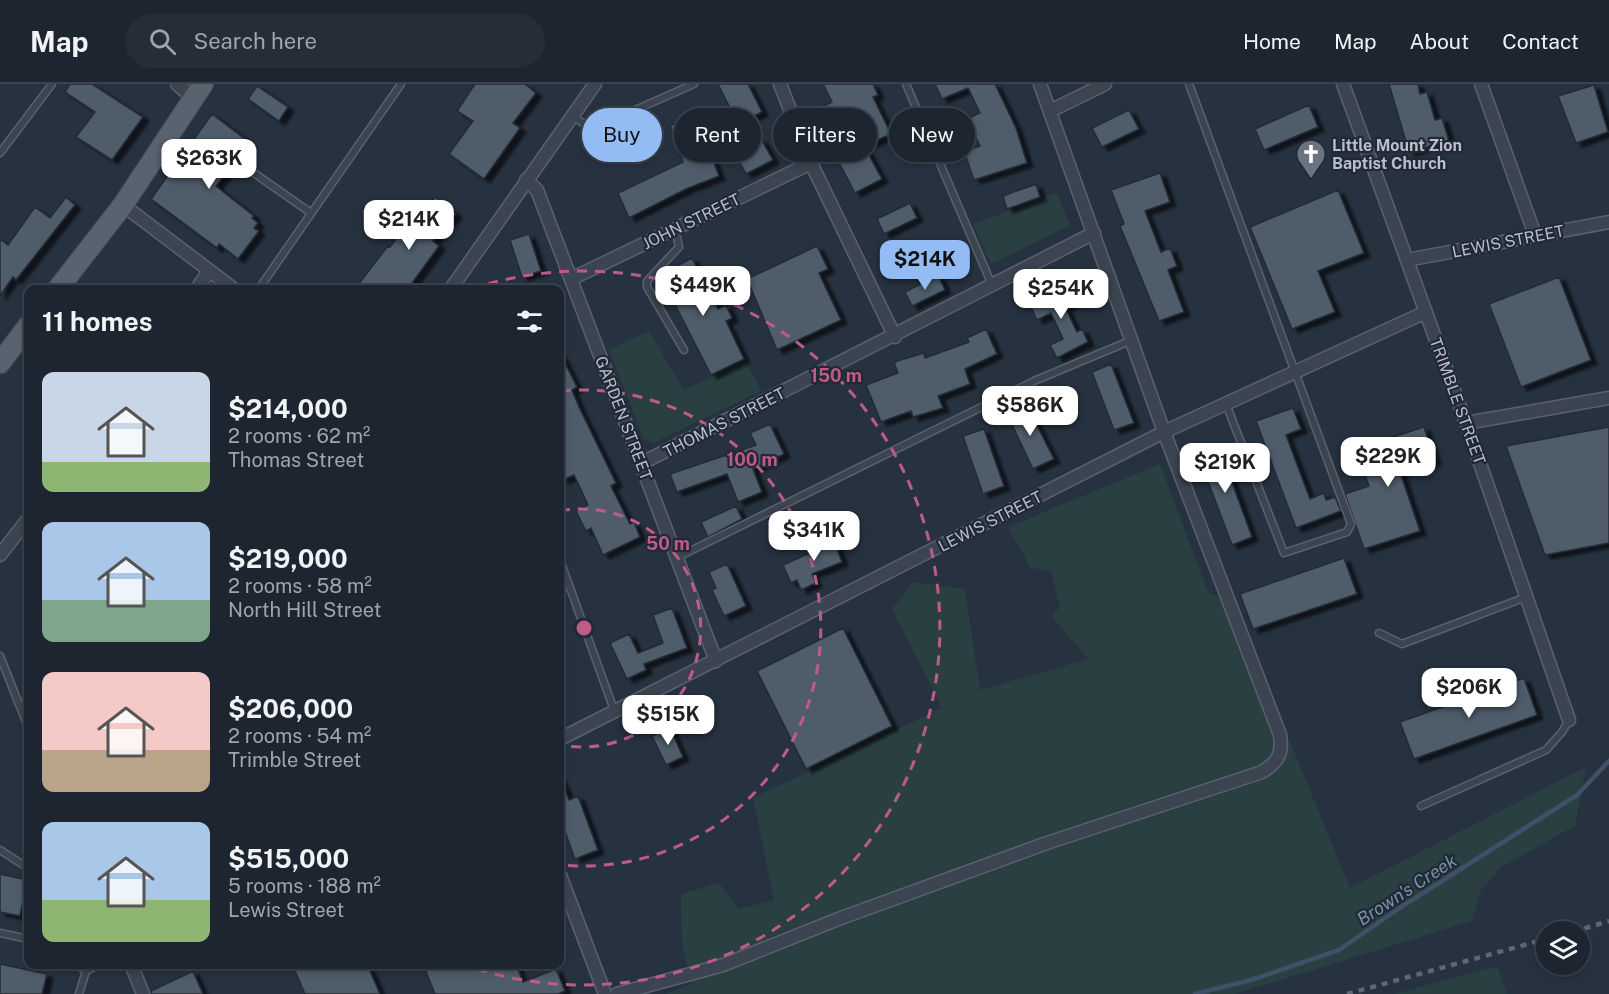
<!DOCTYPE html>
<meta charset="utf-8">
<style>
:root{--surface:#1d2630;--page:#252e38;--text:#f1f3f6;--muted:#a0a5ab;--line:#3b434c;--accent:#93bbf4}
body{margin:0;font-family:"Public Sans",sans-serif;background:var(--page);color:var(--text);height:100vh;display:flex;flex-direction:column;font-size:22px;white-space:nowrap}
*{box-sizing:border-box;margin:0}
p{font-size:20px;color:var(--muted)}
.icon{flex:none;width:33px;height:33px;fill:none;stroke:currentColor;stroke-width:2;stroke-linecap:round;stroke-linejoin:round}
.map{position:relative;flex:1;overflow:hidden}
.panel{position:absolute;left:24px;top:201px;width:540px;height:684px;display:flex;flex-direction:column;background:var(--surface);border-radius:12px;box-shadow:0 3px 9px #0003,0 0 0 2px var(--line)}
.panel>*{flex:none}
.top-card{position:absolute;left:582px;top:24px;width:570px;height:54px;display:flex;gap:12px}
.tools{position:absolute;left:1536px;top:837px;display:grid;gap:12px}
.tools a{display:grid;place-items:center;width:54px;height:54px;border-radius:50%;background:var(--surface);box-shadow:0 3px 9px #0003,0 0 0 2px var(--line);font-size:30px}
.price{position:absolute;translate:-50% -51px;padding:0 14px;border-radius:12px;background:#fff;color:#222;font-size:20px;line-height:39px;filter:drop-shadow(0 2px 3px #0008)}
.price::after{content:'';position:absolute;left:50%;top:36px;width:18px;height:14px;margin-left:-9px;background:inherit;clip-path:polygon(0 0,100% 0,50% 100%)}
.price.current{background:var(--accent);color:#111}
ul{padding:0;list-style:none}
li{display:flex;align-items:center;gap:18px;height:150px;padding:0 18px}
li span{display:grid;place-items:center;flex:none;width:168px;height:120px;border-radius:12px;color:#555}
li>.icon{margin-inline-start:auto}
span .icon{width:72px;height:72px;fill:#fffc;stroke-width:1}
li b{font-size:26px}
h2{display:flex;justify-content:space-between;align-items:center;height:72px;padding:0 18px;font-size:26px}
.tag{padding:0 21px;border-radius:27px;background:var(--surface);box-shadow:0 3px 9px #0003,0 0 0 2px var(--line);font-size:21px;line-height:54px}
.tag.current{background:var(--accent);color:#111}
header{display:flex;align-items:center;gap:36px;box-sizing:border-box;height:84px;padding:0 30px;background:var(--surface);border-bottom:2px solid var(--line)}
header strong{font-size:28px}
nav{display:flex;gap:33px;margin-inline-start:auto;font-size:21px}
.search{width:420px;height:54px;background:var(--page);display:flex;align-items:center;gap:15px;box-sizing:border-box;padding:0 21px;border-radius:33px;color:var(--muted);font-size:22px}
.map>svg:first-child{display:block}
.green{fill:#293f41}
.lines{fill:none;stroke-linecap:round;stroke-linejoin:round}
.stream{stroke:#3e5168;stroke-width:4.5}
.building{fill:#505d6b;stroke:#222b37;stroke-width:1.5;filter:url(#shadow)}
.service-casing{stroke:#59626d;stroke-width:9}
.minor-casing{stroke:#59626d;stroke-width:15}
.primary-casing{stroke:#454d59;stroke-width:22}
.service{stroke:#3b4450;stroke-width:6}
.minor{stroke:#3b4450;stroke-width:12}
.primary{stroke:#596370;stroke-width:20}
.rail{stroke:#5d6877;stroke-width:4.5;stroke-dasharray:6 6;stroke-linecap:butt}
.ring{fill:none;stroke:#be5b87;stroke-width:3;stroke-dasharray:10 8}
.labels{text-anchor:middle;stroke-width:4.5;stroke-linejoin:round;paint-order:stroke}
.poi-label{font-size:16px;font-weight:bold;fill:#b8bfca;stroke:#202935;text-anchor:start}
.street-label{font-size:16px;fill:#b8bfca;stroke:#202935}
.water-label{font-size:18px;font-style:italic;fill:#7a91ab;stroke:#202935}
.centre{fill:#be5b87;stroke:#202935;stroke-width:3}
.ring-label{font-size:18px;text-anchor:middle;font-weight:bold;fill:#be5b87;stroke:#202935;stroke-width:4.5;stroke-linejoin:round;paint-order:stroke}
</style>
<header>
<strong>Map</strong>
<div class="search"><svg class="icon" aria-label="search" viewBox="0 0 24 24"><circle cx="10" cy="10" r="6"/><path d="M15 15l6 6"/></svg>Search here</div>
<nav><a>Home</a><a>Map</a><a>About</a><a>Contact</a></nav>
</header>
<div class="map">
<svg width="1609" height="910" viewBox="0 0 1609 910">
<defs>
<filter id="shadow"><feDropShadow dx="6" dy="4" stdDeviation="1.5" flood-color="#0009"/></filter>
</defs>
<rect width="100%" height="100%" fill="#273240"/>
<path class="green" d="M 1057,109 L 1070,141 L 991,180 L 973,140 Z
M 649,247 L 684,306 L 746,277 L 761,307 L 653,359 L 644,355 L 609,266 Z
M 1160,380 L 1208,508 L 1233,519 L 1350,804 L 1586,683 L 1575,742 L 1501,783 L 1481,806 L 1472,837 L 1235,910 L 666,910 L 692,900 L 682,860 L 681,810 L 719,799 L 739,825 L 774,816 L 753,714 L 942,624 L 892,525 L 913,498 L 965,505 L 980,606 L 1088,575 L 1052,533 L 1060,522 L 1051,487 L 1031,484 L 1008,443 Z
M 1497,882 L 1507,910 L 1394,910 Z"/>
<g class="lines">
<path class="stream" d="M 1195,910 L 1251,896 L 1339,866 L 1398,825 L 1577,711 L 1609,677"/>
</g>
<path class="building" d="M 70,0 L 92,0 L 143,33 L 112,76 L 76,53 L 95,28 L 65,8 Z
M 475,0 L 525,0 L 536,9 L 513,39 L 520,44 L 484,95 L 449,70 L 473,37 L 457,27 Z
M 718,0 L 748,0 L 762,28 L 729,45 L 722,30 L 731,26 Z
M 823,0 L 873,0 L 878,11 L 873,13 L 891,50 L 864,62 L 882,95 L 855,109 L 825,52 L 830,50 L 818,25 L 832,18 Z
M 935,0 L 995,0 L 1016,44 L 1027,79 L 974,96 L 964,67 L 980,62 L 967,35 L 980,29 L 968,4 L 942,15 Z
M 1389,0 L 1418,0 L 1420,10 L 1427,8 L 1435,36 L 1442,34 L 1449,57 L 1409,68 Z
M 1594,1 L 1608,48 L 1576,59 L 1558,12 Z
M 257,2 L 288,23 L 279,37 L 248,15 Z
M 1309,21 L 1318,43 L 1264,66 L 1255,45 Z
M 1129,26 L 1139,45 L 1102,63 L 1092,44 Z
M 212,30 L 249,58 L 216,102 L 254,132 L 252,134 L 258,139 L 254,144 L 259,147 L 238,175 L 219,160 L 217,164 L 151,115 Z
M 697,33 L 719,92 L 686,105 L 629,134 L 618,109 L 683,78 L 670,41 Z
M 761,55 L 773,76 L 746,90 L 735,69 Z
M 1160,89 L 1170,118 L 1145,127 L 1161,168 L 1170,164 L 1177,182 L 1168,186 L 1184,228 L 1159,237 L 1120,142 L 1124,140 L 1111,106 Z
M 1036,100 L 1040,113 L 1007,125 L 1003,112 Z
M 1338,106 L 1364,169 L 1318,187 L 1335,228 L 1292,245 L 1250,143 Z
M 66,113 L 75,121 L 16,196 L 13,193 L 0,212 L 0,155 L 8,161 L 35,123 L 50,134 Z
M 435,113 L 456,130 L 433,157 L 439,162 L 407,206 L 354,206 L 388,162 L 390,163 L 408,139 L 411,141 Z
M 910,119 L 917,134 L 884,150 L 877,135 Z
M 529,150 L 541,187 L 522,193 L 510,156 Z
M 817,162 L 828,185 L 819,189 L 841,236 L 777,266 L 747,195 Z
M 692,174 L 718,225 L 726,221 L 732,234 L 726,237 L 744,275 L 711,291 L 660,191 Z
M 938,191 L 945,206 L 912,222 L 905,208 Z
M 1559,193 L 1591,276 L 1521,303 L 1489,220 Z
M 1069,202 L 1076,218 L 1065,223 L 1077,248 L 1082,245 L 1088,258 L 1057,274 L 1050,261 L 1063,255 L 1051,229 L 1037,236 L 1030,221 Z
M 986,245 L 997,270 L 965,285 L 970,300 L 938,312 L 943,324 L 913,333 L 911,327 L 881,338 L 866,301 L 898,289 L 894,278 L 924,269 L 925,274 L 969,258 L 967,254 Z
M 560,269 L 577,303 L 572,306 L 579,323 L 616,399 L 611,402 L 630,440 L 634,438 L 640,453 L 603,471 L 591,444 L 586,447 L 576,427 L 588,421 L 574,391 L 563,396 L 560,388 Z
M 1111,280 L 1134,339 L 1114,346 L 1092,288 Z
M 1026,320 L 1054,375 L 1033,385 L 1007,330 Z
M 1293,324 L 1301,345 L 1286,351 L 1310,415 L 1324,409 L 1326,416 L 1335,413 L 1341,427 L 1296,444 L 1256,337 Z
M 770,340 L 784,370 L 753,385 L 762,408 L 738,418 L 727,390 L 677,408 L 670,390 L 756,361 L 750,349 Z
M 1424,343 L 1435,377 L 1400,388 L 1420,447 L 1364,465 L 1345,410 L 1369,402 L 1356,365 Z
M 1609,343 L 1609,459 L 1545,471 L 1506,362 Z
M 984,345 L 1004,402 L 983,410 L 963,352 Z
M 1218,360 L 1252,453 L 1232,461 L 1197,368 Z
M 736,422 L 742,435 L 708,453 L 701,438 Z
M 831,449 L 842,478 L 812,490 L 816,499 L 801,506 L 797,496 L 791,499 L 783,481 L 814,467 L 810,457 Z
M 1344,474 L 1357,510 L 1253,545 L 1240,510 Z
M 727,480 L 746,522 L 724,532 L 712,506 L 716,504 L 709,488 Z
M 672,524 L 687,564 L 644,580 L 646,586 L 627,595 L 610,559 L 629,550 L 638,569 L 663,559 L 653,531 Z
M 843,544 L 892,642 L 806,685 L 757,587 Z
M 1524,594 L 1537,631 L 1414,675 L 1400,638 Z
M 670,644 L 683,673 L 666,681 L 652,652 Z
M 560,693 L 569,716 L 578,712 L 598,766 L 575,775 L 560,734 Z
M 0,790 L 27,796 L 20,832 L 0,828 Z
M 0,880 L 47,890 L 42,910 L 0,910 Z
M 292,880 L 367,880 L 380,910 L 305,910 Z
M 423,880 L 516,880 L 523,898 L 556,885 L 565,907 L 558,910 L 435,910 Z
M 193,887 L 203,910 L 151,910 L 151,907 Z"/>
<g class="lines">
<g class="service-casing">
<path id="service" d="M 906,0 L 992,201
M 1189,0 L 1351,440 L 1347,448 L 1284,469 L 1226,320
M 572,32 L 583,39 L 599,42 L 694,0
M 0,69 L 52,0
M 251,87 L 311,129
M 675,145 L 679,163 L 647,197 L 647,203 L 684,266
M 258,206 L 401,0
M 676,474 L 1034,297 L 1132,256
M 560,476 L 614,626
M 1379,549 L 1402,560 L 1526,513
M 0,572 L 28,643
M 1421,722 L 1546,666 L 1562,648 L 1569,636
M 0,766 L 28,784
M 0,849 L 28,855
M 75,880 L 86,887
M 79,910 L 86,887 L 101,880"/>
</g>
<g class="minor-casing">
<path id="minor" d="M 177,0 L 193,14
M 780,0 L 811,79 L 895,253
M 1343,0 L 1466,339 L 1569,636
M 1481,0 L 1535,151
M 1050,27 L 1105,0
M 526,96 L 537,106 L 716,577
M 123,121 L 235,206
M 1407,176 L 1609,138
M 571,195 L 811,79
M 196,206 L 209,187
M 450,206 L 595,0
M 1466,339 L 1609,314
M 642,379 L 1094,149
M 0,471 L 28,435
M 560,655 L 1164,348 L 1426,228
M 560,791 L 605,910
M 131,880 L 143,910
M 617,910 L 723,881 L 841,834 L 1047,759 L 1262,688 C 1278,678 1283,670 1280,651 L 1164,348 L 1040,0"/>
</g>
<g class="primary-casing">
<path id="primary" d="M 57,206 L 123,121 L 203,0
M 0,279 L 28,242"/>
</g>
<use href="#service" class="service"/>
<use href="#minor" class="minor"/>
<use href="#primary" class="primary"/>
<path class="rail" d="M 1573,848 L 1609,837
M 1347,910 L 1546,855"/>
</g>
<g class="ring">
<path d="M560 427A119 119 0 1 1 560 661"/>
<path d="M561 307A238 238 0 1 1 561 781"/>
<path d="M471 205A357 357 0 1 1 465 881"/>
</g>
<defs>
<g id="church-pin" transform="scale(1.5)"><path d="M0 17L-7.5 6A9.5 9.5 0 1 1 7.5 6Z" fill="#6b7280" stroke="#202935"/><path d="M-1.2-6h2.4v3.5h3.3v2.4h-3.3V6h-2.4V-.1h-3.3v-2.4h3.3Z" fill="#fff"/></g>
</defs>
<g fill-rule="evenodd">
<use href="#church-pin" x="1311" y="70"/>
</g>
<g class="labels">
<g class="poi-label">
<text x="1332" y="67">Little Mount Zion<tspan x="1332" dy="18">Baptist Church</tspan></text>
</g>
<g class="street-label">
<text transform="translate(691 137) rotate(-26)" y="6">JOHN STREET</text>
<text transform="translate(1508 157) rotate(-11)" y="6">LEWIS STREET</text>
<text transform="translate(1458 317) rotate(70)" y="6">TRIMBLE STREET</text>
<text transform="translate(624 334) rotate(69)" y="6">GARDEN STREET</text>
<text transform="translate(724 338) rotate(-27)" y="6">THOMAS STREET</text>
<text transform="translate(990 437) rotate(-27)" y="6">LEWIS STREET</text>
</g>
<g class="water-label">
<text transform="translate(1407 806) rotate(-33)" y="6">Brown's Creek</text>
</g>
</g>
<circle cx="584" cy="544" r="9" class="centre"/>
<g class="ring-label">
<text x="836" y="298">150 m</text>
<text x="752" y="382">100 m</text>
<text x="668" y="466">50 m</text>
</g>
</svg>
<div class="tools">
<a><svg class="icon" aria-label="layers" viewBox="0 0 24 24"><path d="M12 4l9 5-9 5-9-5zM3 14l9 5 9-5"/></svg></a>
</div>
<b class="price" style="left:209px;top:106px">$263K</b>
<b class="price" style="left:409px;top:167px">$214K</b>
<b class="price current" style="left:925px;top:207px">$214K</b>
<b class="price" style="left:703px;top:233px">$449K</b>
<b class="price" style="left:1061px;top:236px">$254K</b>
<b class="price" style="left:1030px;top:353px">$586K</b>
<b class="price" style="left:1388px;top:404px">$229K</b>
<b class="price" style="left:1225px;top:410px">$219K</b>
<b class="price" style="left:814px;top:478px">$341K</b>
<b class="price" style="left:1469px;top:635px">$206K</b>
<b class="price" style="left:668px;top:662px">$515K</b>
<div class="top-card">
<a class="tag current">Buy</a>
<a class="tag">Rent</a>
<a class="tag">Filters</a>
<a class="tag">New</a>
</div>
<section class="panel">
<h2>11 homes<svg class="icon" aria-label="filters" viewBox="0 0 24 24"><path d="M4 7h16M4 17h16"/><circle cx="9" cy="7" r="2"/><circle cx="15" cy="17" r="2"/></svg></h2>
<ul>
<li><span style="background:linear-gradient(#c9d6e8 75%,#8fb573 0)"><svg class="icon" aria-label="home" viewBox="0 0 24 24"><path d="M3 11l9-7 9 7M6 9v11h12V9"/></svg></span><div><b>$214,000</b><p>2 rooms · 62 m²</p><p>Thomas Street</p></div></li>
<li><span style="background:linear-gradient(#a9c7e8 65%,#7fa58c 0)"><svg class="icon" aria-label="home" viewBox="0 0 24 24"><path d="M3 11l9-7 9 7M6 9v11h12V9"/></svg></span><div><b>$219,000</b><p>2 rooms · 58 m²</p><p>North Hill Street</p></div></li>
<li><span style="background:linear-gradient(#f6c9c9 65%,#b9a48a 0)"><svg class="icon" aria-label="home" viewBox="0 0 24 24"><path d="M3 11l9-7 9 7M6 9v11h12V9"/></svg></span><div><b>$206,000</b><p>2 rooms · 54 m²</p><p>Trimble Street</p></div></li>
<li><span style="background:linear-gradient(#a9c7e8 65%,#8fb573 0)"><svg class="icon" aria-label="home" viewBox="0 0 24 24"><path d="M3 11l9-7 9 7M6 9v11h12V9"/></svg></span><div><b>$515,000</b><p>5 rooms · 188 m²</p><p>Lewis Street</p></div></li>
</ul>
</section>
</div>
